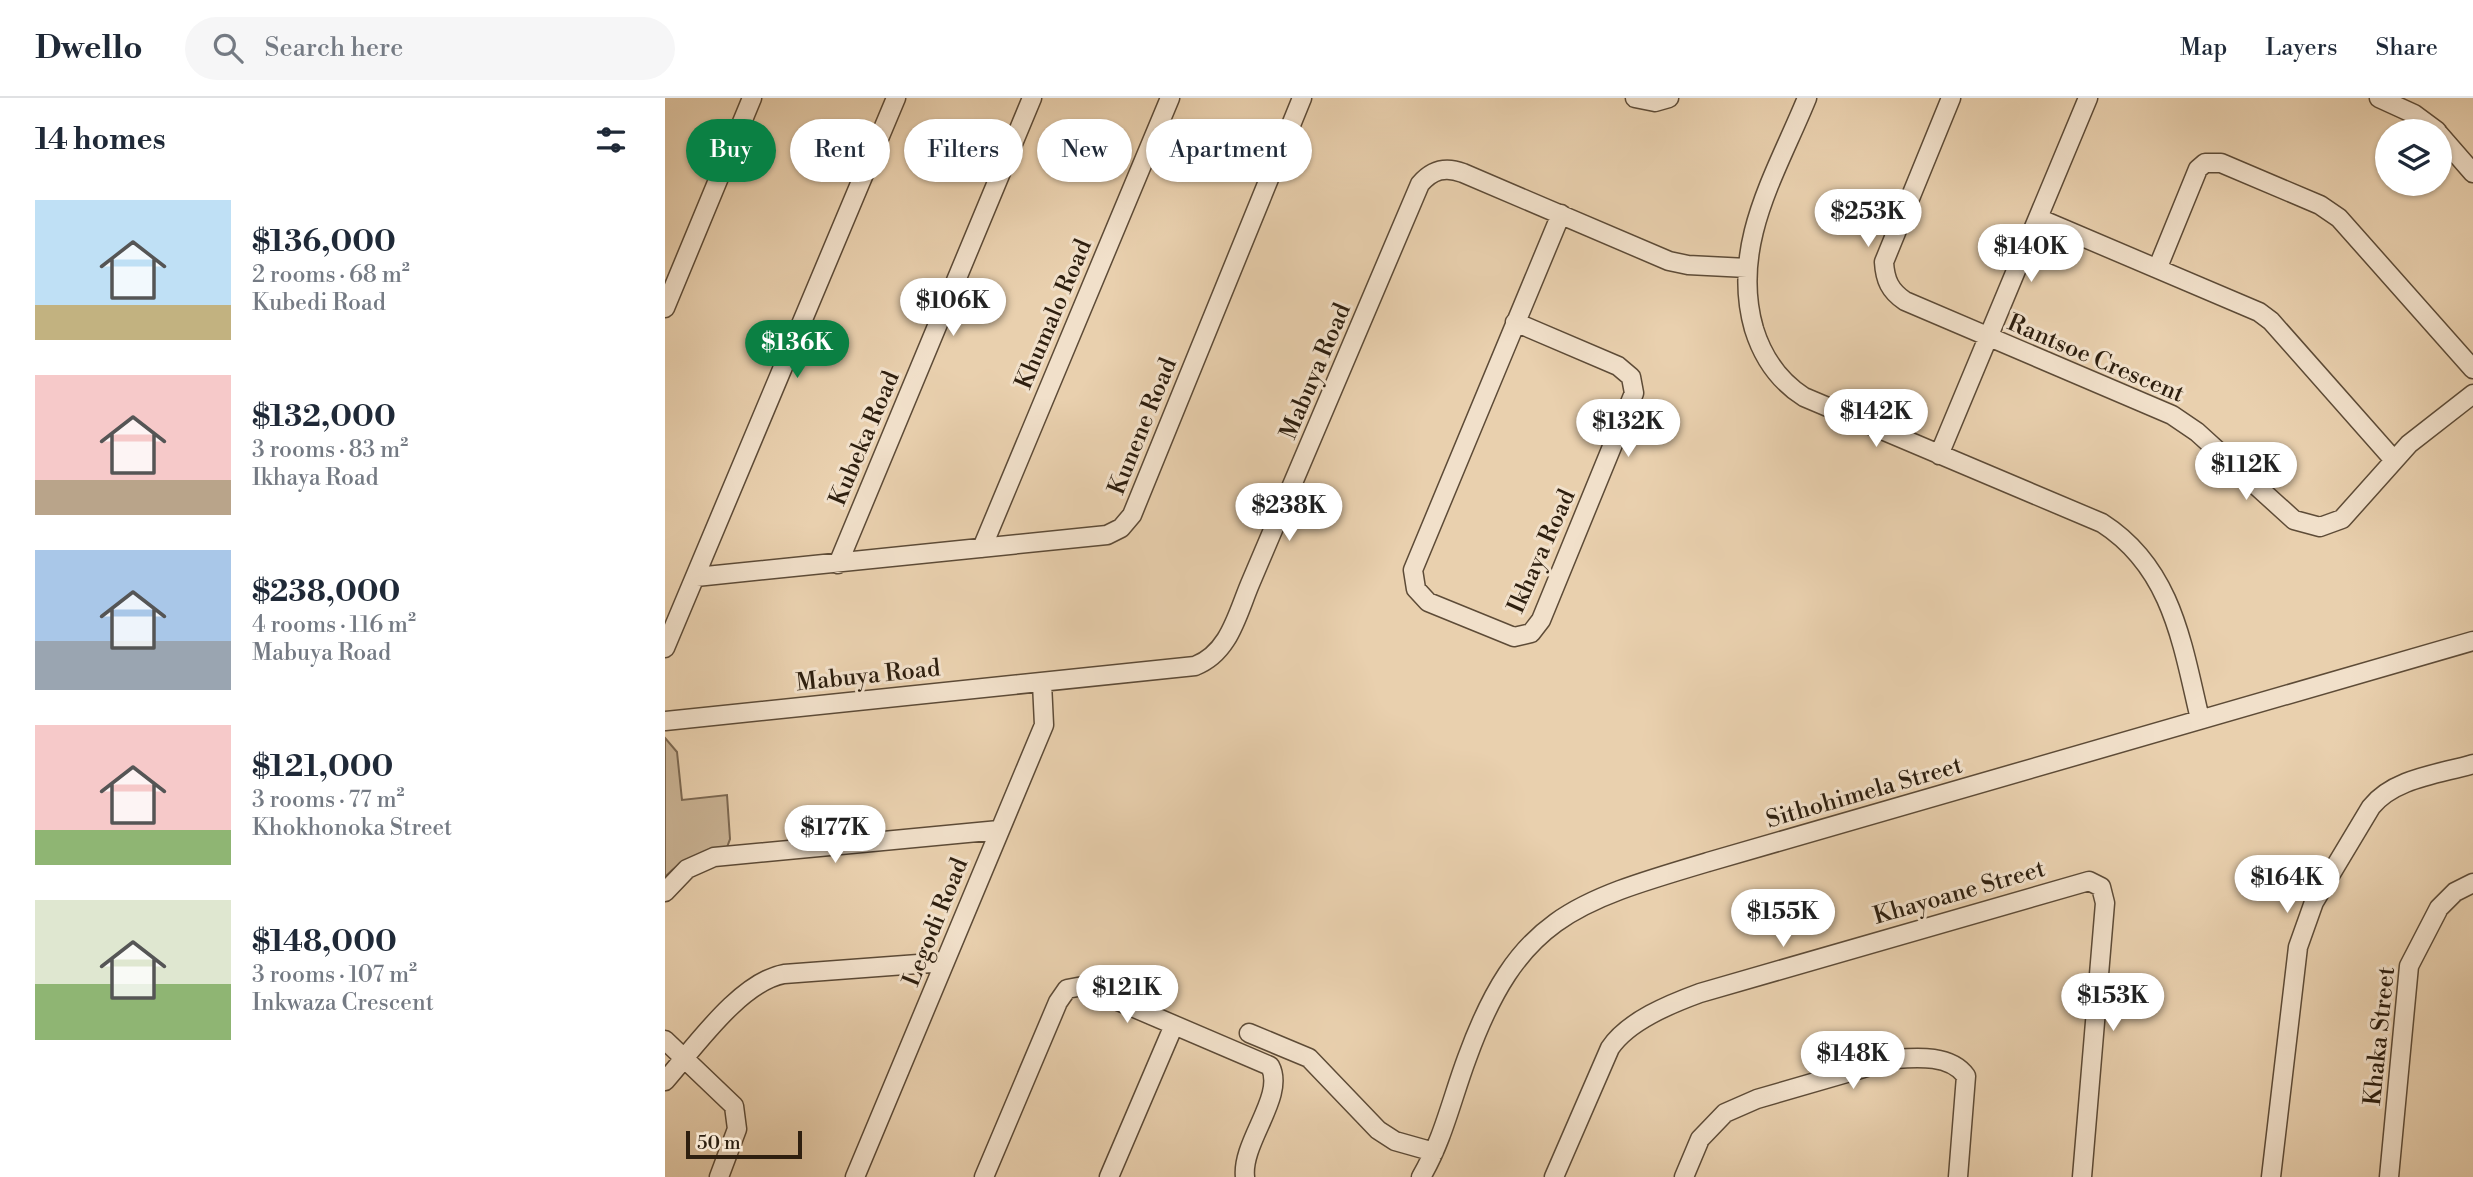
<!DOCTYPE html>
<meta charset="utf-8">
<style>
:root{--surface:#fff;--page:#f6f6f7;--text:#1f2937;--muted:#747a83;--line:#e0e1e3;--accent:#0b8043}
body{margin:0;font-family:"Libre Bodoni",serif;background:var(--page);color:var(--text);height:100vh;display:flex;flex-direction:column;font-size:26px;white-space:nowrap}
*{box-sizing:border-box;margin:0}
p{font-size:23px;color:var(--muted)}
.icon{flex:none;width:38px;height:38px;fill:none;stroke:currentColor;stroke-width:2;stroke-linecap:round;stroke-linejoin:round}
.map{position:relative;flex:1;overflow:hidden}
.side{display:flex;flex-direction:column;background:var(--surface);width:665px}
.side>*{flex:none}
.hud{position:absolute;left:21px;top:21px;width:665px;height:63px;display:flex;gap:14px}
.buttons{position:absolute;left:1710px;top:21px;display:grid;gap:14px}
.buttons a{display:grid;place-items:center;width:77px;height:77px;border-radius:50%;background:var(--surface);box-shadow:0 2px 5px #0004;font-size:35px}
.scale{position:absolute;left:21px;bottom:18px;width:116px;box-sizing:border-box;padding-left:7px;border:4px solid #2e1f0f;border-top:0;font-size:19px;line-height:24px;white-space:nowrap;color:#2e1f0f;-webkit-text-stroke:5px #f1e0ca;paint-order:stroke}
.price{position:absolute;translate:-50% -60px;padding:0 16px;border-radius:24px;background:#fff;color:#222;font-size:23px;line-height:46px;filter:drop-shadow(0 2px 4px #0008)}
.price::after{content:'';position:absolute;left:50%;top:42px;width:21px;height:16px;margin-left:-10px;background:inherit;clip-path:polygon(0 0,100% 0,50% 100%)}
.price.current{background:var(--accent);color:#fff}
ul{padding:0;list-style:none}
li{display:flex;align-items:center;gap:21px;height:175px;padding:0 35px}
li span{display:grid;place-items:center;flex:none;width:196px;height:140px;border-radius:0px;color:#555}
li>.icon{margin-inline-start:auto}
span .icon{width:84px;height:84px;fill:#fffc;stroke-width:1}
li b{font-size:30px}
h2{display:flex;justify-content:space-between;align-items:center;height:84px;padding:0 35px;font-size:30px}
.tag{padding:0 24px;border-radius:32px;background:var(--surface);box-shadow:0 2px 5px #0004;font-size:24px;line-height:63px}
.tag.current{background:var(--accent);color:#fff}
header{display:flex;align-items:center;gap:42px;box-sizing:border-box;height:98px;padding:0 35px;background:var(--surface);border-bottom:2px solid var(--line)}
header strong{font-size:33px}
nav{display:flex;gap:38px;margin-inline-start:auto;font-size:24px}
.search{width:490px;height:63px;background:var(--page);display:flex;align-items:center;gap:18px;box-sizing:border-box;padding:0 24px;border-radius:38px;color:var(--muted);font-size:26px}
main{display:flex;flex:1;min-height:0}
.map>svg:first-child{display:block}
.green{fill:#c9b293;stroke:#7c6851;stroke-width:2}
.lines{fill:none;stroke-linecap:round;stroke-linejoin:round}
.minor-casing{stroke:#5d4b37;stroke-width:21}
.minor{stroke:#f1e0ca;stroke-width:18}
.labels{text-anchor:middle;stroke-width:6;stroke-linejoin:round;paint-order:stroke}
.street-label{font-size:24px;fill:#2e1f0f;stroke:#f1e0ca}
</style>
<header>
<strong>Dwello</strong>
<div class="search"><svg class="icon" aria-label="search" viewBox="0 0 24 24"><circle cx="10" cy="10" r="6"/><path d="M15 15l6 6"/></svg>Search here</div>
<nav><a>Map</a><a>Layers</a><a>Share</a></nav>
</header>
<main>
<section class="side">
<h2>14 homes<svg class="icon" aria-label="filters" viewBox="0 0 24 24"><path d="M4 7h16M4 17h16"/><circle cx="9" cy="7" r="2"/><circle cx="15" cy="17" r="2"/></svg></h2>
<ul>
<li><span style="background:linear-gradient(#bfe0f5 75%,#c2b280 0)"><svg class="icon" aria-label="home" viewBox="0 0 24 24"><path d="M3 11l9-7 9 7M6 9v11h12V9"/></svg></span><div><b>$136,000</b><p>2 rooms · 68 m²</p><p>Kubedi Road</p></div></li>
<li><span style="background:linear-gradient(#f6c9c9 75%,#b9a48a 0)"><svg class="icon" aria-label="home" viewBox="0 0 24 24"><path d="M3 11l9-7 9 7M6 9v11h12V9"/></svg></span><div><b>$132,000</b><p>3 rooms · 83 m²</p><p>Ikhaya Road</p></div></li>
<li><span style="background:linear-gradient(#a9c7e8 65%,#9aa5b1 0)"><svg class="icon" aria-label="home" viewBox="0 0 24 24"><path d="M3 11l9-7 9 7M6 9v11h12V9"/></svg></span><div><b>$238,000</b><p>4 rooms · 116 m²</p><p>Mabuya Road</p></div></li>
<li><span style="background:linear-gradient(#f6c9c9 75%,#8fb573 0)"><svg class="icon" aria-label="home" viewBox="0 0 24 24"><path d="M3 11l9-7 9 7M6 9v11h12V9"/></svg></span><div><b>$121,000</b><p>3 rooms · 77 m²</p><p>Khokhonoka Street</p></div></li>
<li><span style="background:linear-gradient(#dfe7d0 60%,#8fb573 0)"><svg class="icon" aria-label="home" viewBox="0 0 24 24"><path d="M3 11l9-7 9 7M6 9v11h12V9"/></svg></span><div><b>$148,000</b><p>3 rooms · 107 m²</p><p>Inkwaza Crescent</p></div></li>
</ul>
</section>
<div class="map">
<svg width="1808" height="1079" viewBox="0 0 1808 1079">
<rect width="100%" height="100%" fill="#e9d0ae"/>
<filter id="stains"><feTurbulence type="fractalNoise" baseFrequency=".00286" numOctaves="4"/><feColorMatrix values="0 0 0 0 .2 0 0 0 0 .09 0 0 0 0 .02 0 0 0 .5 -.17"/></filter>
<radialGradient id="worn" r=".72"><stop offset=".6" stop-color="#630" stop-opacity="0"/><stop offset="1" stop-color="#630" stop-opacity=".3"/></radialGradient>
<path class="green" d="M 0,640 L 12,654 L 17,702 L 62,697 L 65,741 L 61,752 C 34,755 19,759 0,779 Z"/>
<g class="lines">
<g class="minor-casing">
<path id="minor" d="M 970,0 L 990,4 L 1004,0
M 1142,0 C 1111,76 1065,147 1089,231 C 1098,260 1114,283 1139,299 L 1437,425 C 1507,470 1517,545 1535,621
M 1286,0 L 1219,164 C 1220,182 1225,193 1240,203 L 1507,317 L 1532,334 L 1629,422 L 1655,429 L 1677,421 L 1744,346 L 1808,296
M 1714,0 L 1749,16 L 1772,33
M 1774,36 L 1808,75
M 1373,120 L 1594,214 L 1606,223 L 1728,361
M 1493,169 L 1533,71 L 1540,65 L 1556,65 L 1655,107 L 1674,120 L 1808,271
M 0,210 L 87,0
M 850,224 L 953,268 L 966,279 L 969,295 L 876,522 L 866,535 L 849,539 L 763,504 L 751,491 L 748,472 L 896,116
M 1274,357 L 1423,0
M 317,450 L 505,0
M 173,466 L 367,0
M 31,479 L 442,437 L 456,430 L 467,417 L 637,0
M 0,550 L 231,0
M 0,623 L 530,568 C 564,555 572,517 585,486 L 755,86 C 767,72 780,68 798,75 L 1004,163 L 1023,167 L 1082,170
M 0,794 L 22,771 L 49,759 L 334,732
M 584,935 L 644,960 L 713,1032 L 730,1043 L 769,1054
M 0,942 L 69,1008 L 72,1031 L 54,1079
M 0,983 C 30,949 75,884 119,876 L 280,864
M 190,1079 L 379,627 L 377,585
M 319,1079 L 393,904 L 402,891 L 418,888 L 605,968 C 621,998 576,1044 580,1079
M 444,1079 L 509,927
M 756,1079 C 778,1042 787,1000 802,960 C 853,820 908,804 1043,764 L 1808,543
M 889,1079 L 945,950 C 963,923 1005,906 1035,895 L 1424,783 L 1436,789 L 1440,805 L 1417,1079
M 1019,1079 L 1035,1041 L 1060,1015 L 1092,1001 L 1230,961 C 1253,959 1286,957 1301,978 L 1293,1079
M 1606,1079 L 1633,849 L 1649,804 L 1706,709 C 1729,680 1775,676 1808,666
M 1724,1079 L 1744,868 L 1774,810 L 1790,794 L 1808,785"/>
</g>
<use href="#minor" class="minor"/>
</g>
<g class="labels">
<g class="street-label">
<text transform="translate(388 216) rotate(-67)" y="8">Khumalo Road</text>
<text transform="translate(1431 260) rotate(23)" y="8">Rantsoe Crescent</text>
<text transform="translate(650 273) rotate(-67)" y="8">Mabuya Road</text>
<text transform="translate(477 328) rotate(-68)" y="8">Kunene Road</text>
<text transform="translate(199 340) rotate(-67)" y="8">Kubeka Road</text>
<text transform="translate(876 453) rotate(-66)" y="8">Ikhaya Road</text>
<text transform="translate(203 577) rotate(-6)" y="8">Mabuya Road</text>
<text transform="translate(1199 694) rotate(-16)" y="8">Sithohimela Street</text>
<text transform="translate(1294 794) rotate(-16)" y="8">Khayoane Street</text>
<text transform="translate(270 824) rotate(-68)" y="8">Legodi Road</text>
<text transform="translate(1714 938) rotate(-84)" y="8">Khaka Street</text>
</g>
</g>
<rect width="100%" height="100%" filter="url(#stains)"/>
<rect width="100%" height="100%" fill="url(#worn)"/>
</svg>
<div class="buttons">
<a><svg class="icon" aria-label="layers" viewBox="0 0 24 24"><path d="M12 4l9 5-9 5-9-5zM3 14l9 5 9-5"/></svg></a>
</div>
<div class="scale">50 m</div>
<b class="price" style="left:1203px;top:151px">$253K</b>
<b class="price" style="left:1366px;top:186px">$140K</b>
<b class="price" style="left:288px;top:240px">$106K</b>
<b class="price current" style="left:132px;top:282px">$136K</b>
<b class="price" style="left:1211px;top:351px">$142K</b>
<b class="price" style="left:963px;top:361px">$132K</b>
<b class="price" style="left:1581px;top:404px">$112K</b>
<b class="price" style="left:624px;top:445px">$238K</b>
<b class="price" style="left:170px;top:767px">$177K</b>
<b class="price" style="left:1622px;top:817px">$164K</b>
<b class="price" style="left:1118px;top:851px">$155K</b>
<b class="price" style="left:462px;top:927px">$121K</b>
<b class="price" style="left:1448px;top:935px">$153K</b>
<b class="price" style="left:1188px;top:993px">$148K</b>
<div class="hud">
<a class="tag current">Buy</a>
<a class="tag">Rent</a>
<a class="tag">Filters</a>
<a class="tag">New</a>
<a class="tag">Apartment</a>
</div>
</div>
</main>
